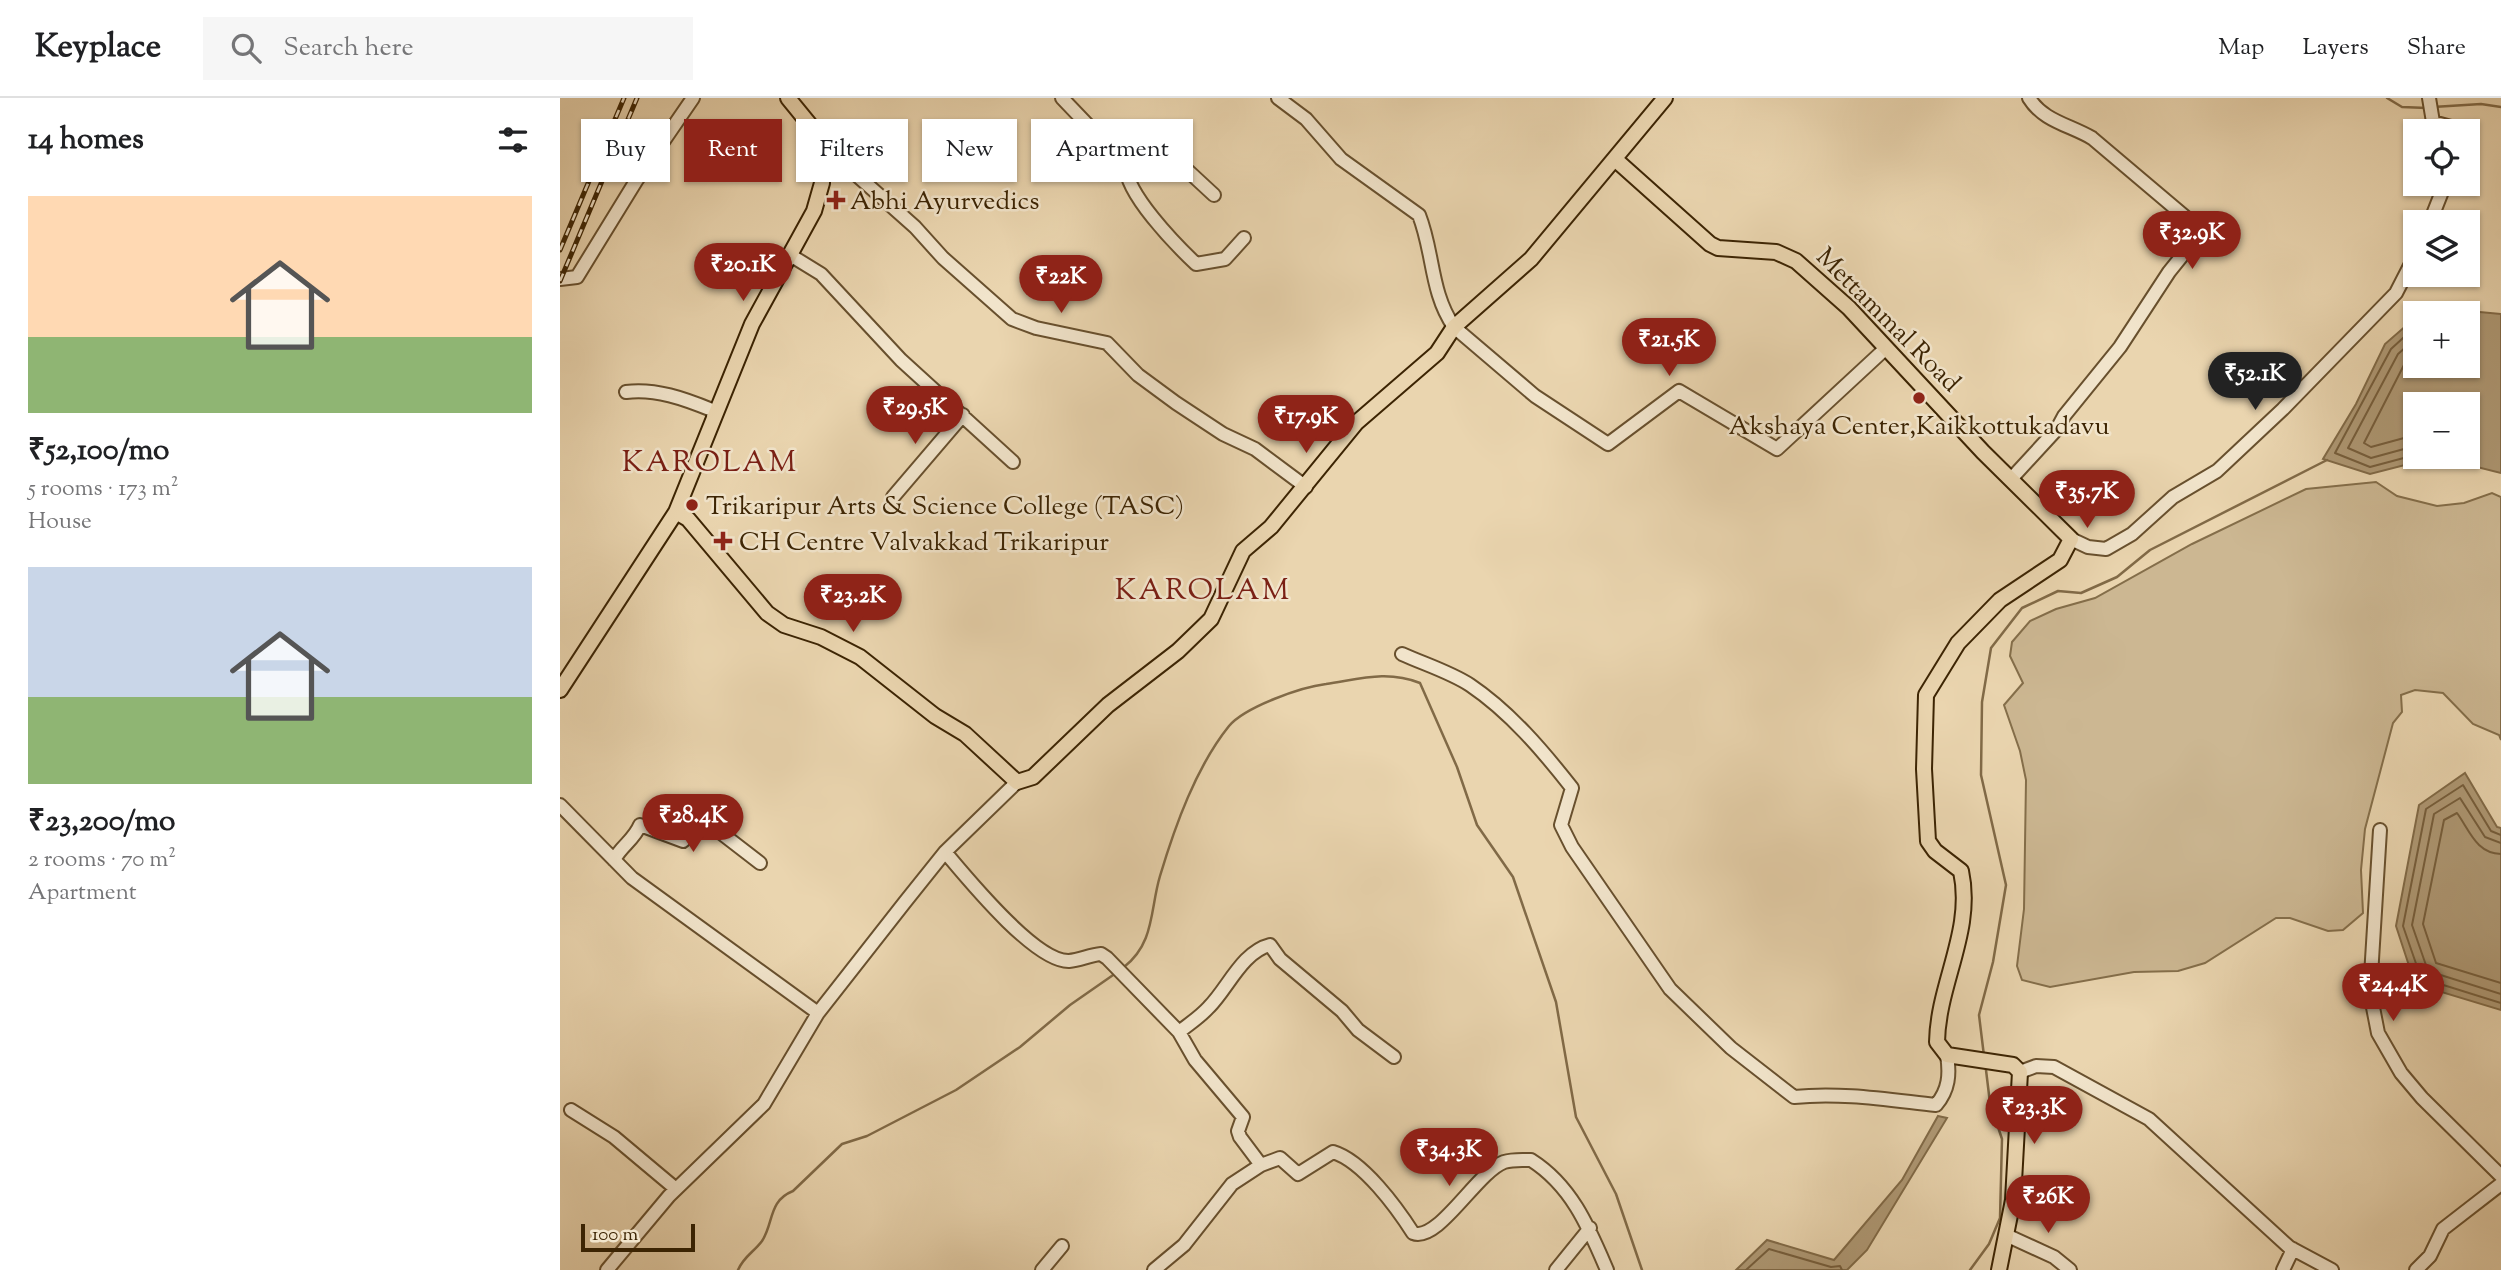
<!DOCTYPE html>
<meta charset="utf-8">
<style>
:root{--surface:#fff;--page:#f6f6f6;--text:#202124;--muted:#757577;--line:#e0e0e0;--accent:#8f2418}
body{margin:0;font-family:"Sorts Mill Goudy",serif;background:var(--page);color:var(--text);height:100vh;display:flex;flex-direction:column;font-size:26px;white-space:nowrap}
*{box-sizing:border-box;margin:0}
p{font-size:23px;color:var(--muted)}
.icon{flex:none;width:38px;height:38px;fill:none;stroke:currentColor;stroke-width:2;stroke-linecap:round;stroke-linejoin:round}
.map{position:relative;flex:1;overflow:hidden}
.sheet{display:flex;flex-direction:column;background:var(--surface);width:560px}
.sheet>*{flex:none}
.top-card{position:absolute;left:21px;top:21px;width:665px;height:63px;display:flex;gap:14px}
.tools{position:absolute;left:1843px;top:21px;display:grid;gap:14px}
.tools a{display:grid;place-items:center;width:77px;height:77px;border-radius:0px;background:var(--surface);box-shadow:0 2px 5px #0004;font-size:35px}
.scale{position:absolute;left:21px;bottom:18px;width:114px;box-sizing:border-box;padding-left:7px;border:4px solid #3c2403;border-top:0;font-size:19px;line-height:24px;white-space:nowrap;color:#3c2403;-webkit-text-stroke:5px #f1e4cb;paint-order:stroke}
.price{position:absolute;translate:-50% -60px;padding:0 16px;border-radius:24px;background:var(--accent);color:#fff;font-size:23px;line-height:46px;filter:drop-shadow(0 2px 4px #0008)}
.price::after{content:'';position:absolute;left:50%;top:42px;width:21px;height:16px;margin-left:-10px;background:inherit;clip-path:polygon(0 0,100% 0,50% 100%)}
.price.selected{background:#222;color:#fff}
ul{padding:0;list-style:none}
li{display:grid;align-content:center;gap:14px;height:371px;padding:0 28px}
li span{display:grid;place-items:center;height:217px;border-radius:0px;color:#555}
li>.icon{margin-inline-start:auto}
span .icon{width:126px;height:126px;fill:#fffc;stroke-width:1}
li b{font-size:30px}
h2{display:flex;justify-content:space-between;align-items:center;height:84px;padding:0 28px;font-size:30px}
.pill{padding:0 24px;border-radius:0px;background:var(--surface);box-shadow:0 2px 5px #0004;font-size:24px;line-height:63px}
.pill.selected{background:var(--accent);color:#fff}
header{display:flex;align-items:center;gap:42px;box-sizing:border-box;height:98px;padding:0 35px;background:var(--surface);border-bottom:2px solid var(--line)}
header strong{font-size:33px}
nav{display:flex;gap:38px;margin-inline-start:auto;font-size:24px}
.search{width:490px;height:63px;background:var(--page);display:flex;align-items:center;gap:18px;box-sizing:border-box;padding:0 24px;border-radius:0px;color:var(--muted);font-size:26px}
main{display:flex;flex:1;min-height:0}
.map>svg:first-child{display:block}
.green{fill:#ccb792;stroke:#846e4a;stroke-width:2}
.water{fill:#af9975;stroke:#816a47;stroke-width:2}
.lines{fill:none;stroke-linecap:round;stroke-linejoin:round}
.shore{stroke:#765e3c;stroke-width:2}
.stream{stroke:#816a47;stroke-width:2.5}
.minor-casing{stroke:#68502e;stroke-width:16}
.major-casing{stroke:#3c2403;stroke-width:18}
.minor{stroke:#f1e4cb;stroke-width:12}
.major{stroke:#ead5af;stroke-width:14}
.rail-casing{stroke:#3c2403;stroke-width:5}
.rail{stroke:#f1e4cb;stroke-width:2.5;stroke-dasharray:8;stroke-linecap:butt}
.poi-dot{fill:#8f2418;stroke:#f1e4cb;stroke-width:2.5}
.labels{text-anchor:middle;stroke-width:5;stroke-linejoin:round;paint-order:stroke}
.poi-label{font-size:26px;fill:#3c2403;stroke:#f1e4cb;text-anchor:start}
.street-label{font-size:26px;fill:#3c2403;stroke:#f1e4cb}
.quarter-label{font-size:30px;letter-spacing:2px;fill:#7a1f14;stroke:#f1e4cb}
</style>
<header>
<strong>Keyplace</strong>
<div class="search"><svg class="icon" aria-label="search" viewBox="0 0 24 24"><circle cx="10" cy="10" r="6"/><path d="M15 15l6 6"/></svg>Search here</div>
<nav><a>Map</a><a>Layers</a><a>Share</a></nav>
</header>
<main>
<section class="sheet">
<h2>14 homes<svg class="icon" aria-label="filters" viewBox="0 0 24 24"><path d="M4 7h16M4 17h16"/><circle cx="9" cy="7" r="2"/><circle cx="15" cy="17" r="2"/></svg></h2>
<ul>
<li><span style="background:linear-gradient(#ffd9b3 65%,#8fb573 0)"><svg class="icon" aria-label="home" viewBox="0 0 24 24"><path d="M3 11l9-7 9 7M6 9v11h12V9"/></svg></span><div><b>₹52,100/mo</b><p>5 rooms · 173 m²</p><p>House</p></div></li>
<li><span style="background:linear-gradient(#c9d6e8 60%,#8fb573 0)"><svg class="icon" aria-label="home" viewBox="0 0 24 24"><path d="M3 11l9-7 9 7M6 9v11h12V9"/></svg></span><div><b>₹23,200/mo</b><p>2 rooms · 70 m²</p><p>Apartment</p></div></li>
</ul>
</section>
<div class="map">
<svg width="1941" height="1172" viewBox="0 0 1941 1172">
<rect width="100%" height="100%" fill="#ead5af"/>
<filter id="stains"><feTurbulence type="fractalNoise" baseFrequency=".00286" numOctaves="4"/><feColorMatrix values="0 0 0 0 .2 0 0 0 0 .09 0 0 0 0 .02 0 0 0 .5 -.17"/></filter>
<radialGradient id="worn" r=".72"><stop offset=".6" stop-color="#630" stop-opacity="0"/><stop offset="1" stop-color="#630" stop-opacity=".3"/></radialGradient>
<path class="green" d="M 1816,384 L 1837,398 L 1877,408 L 1904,405 L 1932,395 L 1941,399 L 1941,642 L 1939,637 L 1913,626 L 1883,595 L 1855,592 L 1841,597 L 1842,614 L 1833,625 L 1805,731 L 1801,772 L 1803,815 L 1783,832 L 1768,833 L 1730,820 L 1716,820 L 1645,865 L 1618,873 L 1574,874 L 1490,889 L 1462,882 L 1457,868 L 1464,811 L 1466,682 L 1460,653 L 1444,607 L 1463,585 L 1450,558 L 1452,544 L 1470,523 L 1496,511 L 1535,500 L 1632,446 L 1746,391 Z"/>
<path class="water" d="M 1866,209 L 1941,216 L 1941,375 L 1877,359 L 1908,359 L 1908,306 L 1855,306 L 1855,359 L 1876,359 L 1810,376 L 1763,361 L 1796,306 L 1825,246 L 1855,220 L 1855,268 L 1908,268 L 1908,215 L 1860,215 Z
M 1905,675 L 1937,729 L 1941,730 L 1941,912 L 1855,886 L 1836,828 L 1859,707 Z
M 1378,1018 L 1387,1020 L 1307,1152 L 1287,1172 L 1176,1172 L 1207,1142 L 1274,1162 L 1342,1082 Z"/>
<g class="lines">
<path class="shore" d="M 1855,229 L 1831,251 L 1775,355 L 1810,369 L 1855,357
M 1855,241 L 1838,256 L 1788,350 L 1811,360 L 1855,348
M 1855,255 L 1846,263 L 1804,345 L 1811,349 L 1855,337
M 1941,737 L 1931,733 L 1903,687 L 1866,711 L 1843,828 L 1861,880 L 1941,905
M 1941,745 L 1925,739 L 1900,700 L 1874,716 L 1852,827 L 1868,873 L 1941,896
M 1941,756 C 1916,755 1910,733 1897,715 L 1884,722 L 1863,826 L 1876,865 L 1941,885
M 1186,1172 L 1209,1151 L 1271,1169 L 1280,1168 L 1282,1172"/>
<path class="stream" d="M 1827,0 L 1842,9 L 1867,10
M 1873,9 L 1921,6 L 1941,9
M 564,869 C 595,845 590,811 600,778 C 615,728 636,669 669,628 C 685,609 741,589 766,586 C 800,581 827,572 860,585 L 897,669 L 917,727 L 953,779 L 996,904 L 1016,1019 L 1056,1096 L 1082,1172
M 1424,958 L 1419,917 L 1433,864 L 1446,787 L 1421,677 L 1422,604 L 1431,550 L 1462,510 L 1498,493 L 1521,495 L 1557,479 L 1590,452 L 1767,362
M 178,1172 C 184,1158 194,1154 202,1143 C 214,1125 208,1103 233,1093 L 282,1046 L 307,1038 L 396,992 L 460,949 L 510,907 L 556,875
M 1410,1172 L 1429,1146 L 1440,1120 L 1442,1041 L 1430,1005 L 1426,972"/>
<g class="minor-casing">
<path id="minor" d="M 502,0 L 566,67 L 570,70 L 580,66 L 608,74 L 627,72 L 654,97
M 718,0 L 746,21 L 781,61 L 859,117 C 874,155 870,194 894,229 L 975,298 L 1048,346 L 1119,293 L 1217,351 L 1325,251
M 1869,0 L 1873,24 L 1905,33
M 259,38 L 292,73 L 355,129 L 383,160 L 452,221 L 476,230 L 547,245 L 578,277 L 616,305 L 663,336 L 695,351 L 746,389
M 566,67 C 564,94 616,147 636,166 L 665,161 L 684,140
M 1870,124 L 1885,86
M 230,157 L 261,176 L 341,262 L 453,364
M 0,181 L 17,179 L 76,83 L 133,0
M 66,294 C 95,290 125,301 152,312 L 154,319
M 1451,381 L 1497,331 L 1504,318 L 1560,249 L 1609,174 L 1642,133 L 1532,40 C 1510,27 1483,23 1469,0
M 333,399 L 403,317
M 1511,441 L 1528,449 L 1546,451 L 1572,436 L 1613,399 L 1657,373 L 1723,311 L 1836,195 L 1855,158
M 842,556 C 864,566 890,574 910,587 C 950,614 983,653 1012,690 L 1001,727 L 1012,749 L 1110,891 L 1171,950 L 1234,999 C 1281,994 1329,1002 1376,1007 C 1389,992 1390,976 1387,957
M 0,707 L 72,780 L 258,915
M 1820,732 L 1810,894 L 1818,935 L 1841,975 L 1862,1000 L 1941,1078
M 385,754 C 407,780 475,864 509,863 C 520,862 530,857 541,856 L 547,860 L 619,934 L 635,962 L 683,1019 L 678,1033 L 680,1039 L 701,1067 L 672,1086 L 624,1147 L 594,1172
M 54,762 C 61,748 74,742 80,727 L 123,743 L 143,721 L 200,765
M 619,934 C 629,926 640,919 649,909 C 668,890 682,854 710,847 L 720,861 L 782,913 L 798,932 L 834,959
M 1460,974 L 1476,968 L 1494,969 L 1589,1021 L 1729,1149 L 1772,1172
M 11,1012 L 54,1039 L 116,1091
M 701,1067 L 720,1060 L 738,1076 L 773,1054 C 803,1063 837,1110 853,1135 C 878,1145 917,1074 944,1064 C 953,1061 962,1062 971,1062 C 1012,1088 1029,1130 1047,1172
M 1446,1137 L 1494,1159 L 1510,1172
M 47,1172 L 109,1098 L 204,1006 L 258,915 L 345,804 L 385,754 L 457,684
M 482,1172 L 502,1148
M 996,1172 L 1030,1130
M 1723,1172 L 1733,1151
M 1856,1172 L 1870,1158 L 1883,1131 L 1941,1086"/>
</g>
<g class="major-casing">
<path id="major" d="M 1056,62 L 1150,146 L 1158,150 L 1216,154 L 1236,163 L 1289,210 L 1423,354 L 1511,441 L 1500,462 L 1440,502 L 1398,545 L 1366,597 L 1364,671 L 1368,743 L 1375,753 L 1401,773 C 1414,833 1378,885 1377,944 L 1387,957 L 1453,967 L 1460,974 L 1453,1102 L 1439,1172
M 116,414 L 128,421 L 207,515 L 224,527 L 261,539 L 300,559 L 375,618 L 405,636 L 457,684 L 473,679 L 548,607 L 618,553 L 651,521 L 683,453 L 711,429 L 796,325 L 877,255 L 894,229 L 971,161 L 1105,0
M 0,592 L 116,414 L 192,226 L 254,113 L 262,85 L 259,38 L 228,0"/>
</g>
<use href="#minor" class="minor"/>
<use href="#major" class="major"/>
<g class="rail-casing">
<path id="rail" d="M 0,152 L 64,0
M 0,183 L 77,0"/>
</g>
<use href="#rail" class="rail"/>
</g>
<g class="poi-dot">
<path d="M272.5 91.5h7v7h7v7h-7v7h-7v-7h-7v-7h7z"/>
<circle cx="1359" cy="300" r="7"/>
<circle cx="132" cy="407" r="7"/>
<path d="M159.5 432.5h7v7h7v7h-7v7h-7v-7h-7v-7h7z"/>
</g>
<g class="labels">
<g class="poi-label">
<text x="290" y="111">Abhi Ayurvedics</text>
<text x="1359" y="336" text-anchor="middle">Akshaya Center,Kaikkottukadavu</text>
<text x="146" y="416">Trikaripur Arts &amp; Science College (TASC)</text>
<text x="179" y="452">CH Centre Valvakkad Trikaripur</text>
</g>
<g class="street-label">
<text transform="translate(1329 221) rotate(45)" y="9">Mettammal Road</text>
</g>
<g class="quarter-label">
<text x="150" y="373">KAROLAM</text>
<text x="643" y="501">KAROLAM</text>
</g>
</g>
<rect width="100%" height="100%" filter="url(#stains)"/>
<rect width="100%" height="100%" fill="url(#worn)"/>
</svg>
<div class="tools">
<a><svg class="icon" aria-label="locate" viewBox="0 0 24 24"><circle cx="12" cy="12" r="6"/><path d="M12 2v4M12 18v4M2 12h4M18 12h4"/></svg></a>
<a><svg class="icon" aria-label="layers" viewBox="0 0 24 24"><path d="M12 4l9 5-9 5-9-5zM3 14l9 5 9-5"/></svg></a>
<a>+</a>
<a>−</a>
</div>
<div class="scale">100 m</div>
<b class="price" style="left:1632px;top:173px">₹32.9K</b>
<b class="price" style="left:183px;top:205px">₹20.1K</b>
<b class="price" style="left:501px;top:217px">₹22K</b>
<b class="price" style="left:1109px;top:280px">₹21.5K</b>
<b class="price selected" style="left:1695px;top:314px">₹52.1K</b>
<b class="price" style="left:355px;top:348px">₹29.5K</b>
<b class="price" style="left:746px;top:357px">₹17.9K</b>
<b class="price" style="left:1527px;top:432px">₹35.7K</b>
<b class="price" style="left:293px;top:536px">₹23.2K</b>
<b class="price" style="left:133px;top:756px">₹28.4K</b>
<b class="price" style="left:1833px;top:925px">₹24.4K</b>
<b class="price" style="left:1474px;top:1048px">₹23.3K</b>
<b class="price" style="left:889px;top:1090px">₹34.3K</b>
<b class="price" style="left:1488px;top:1137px">₹26K</b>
<div class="top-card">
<a class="pill">Buy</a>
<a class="pill selected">Rent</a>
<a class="pill">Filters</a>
<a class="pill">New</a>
<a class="pill">Apartment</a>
</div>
</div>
</main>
